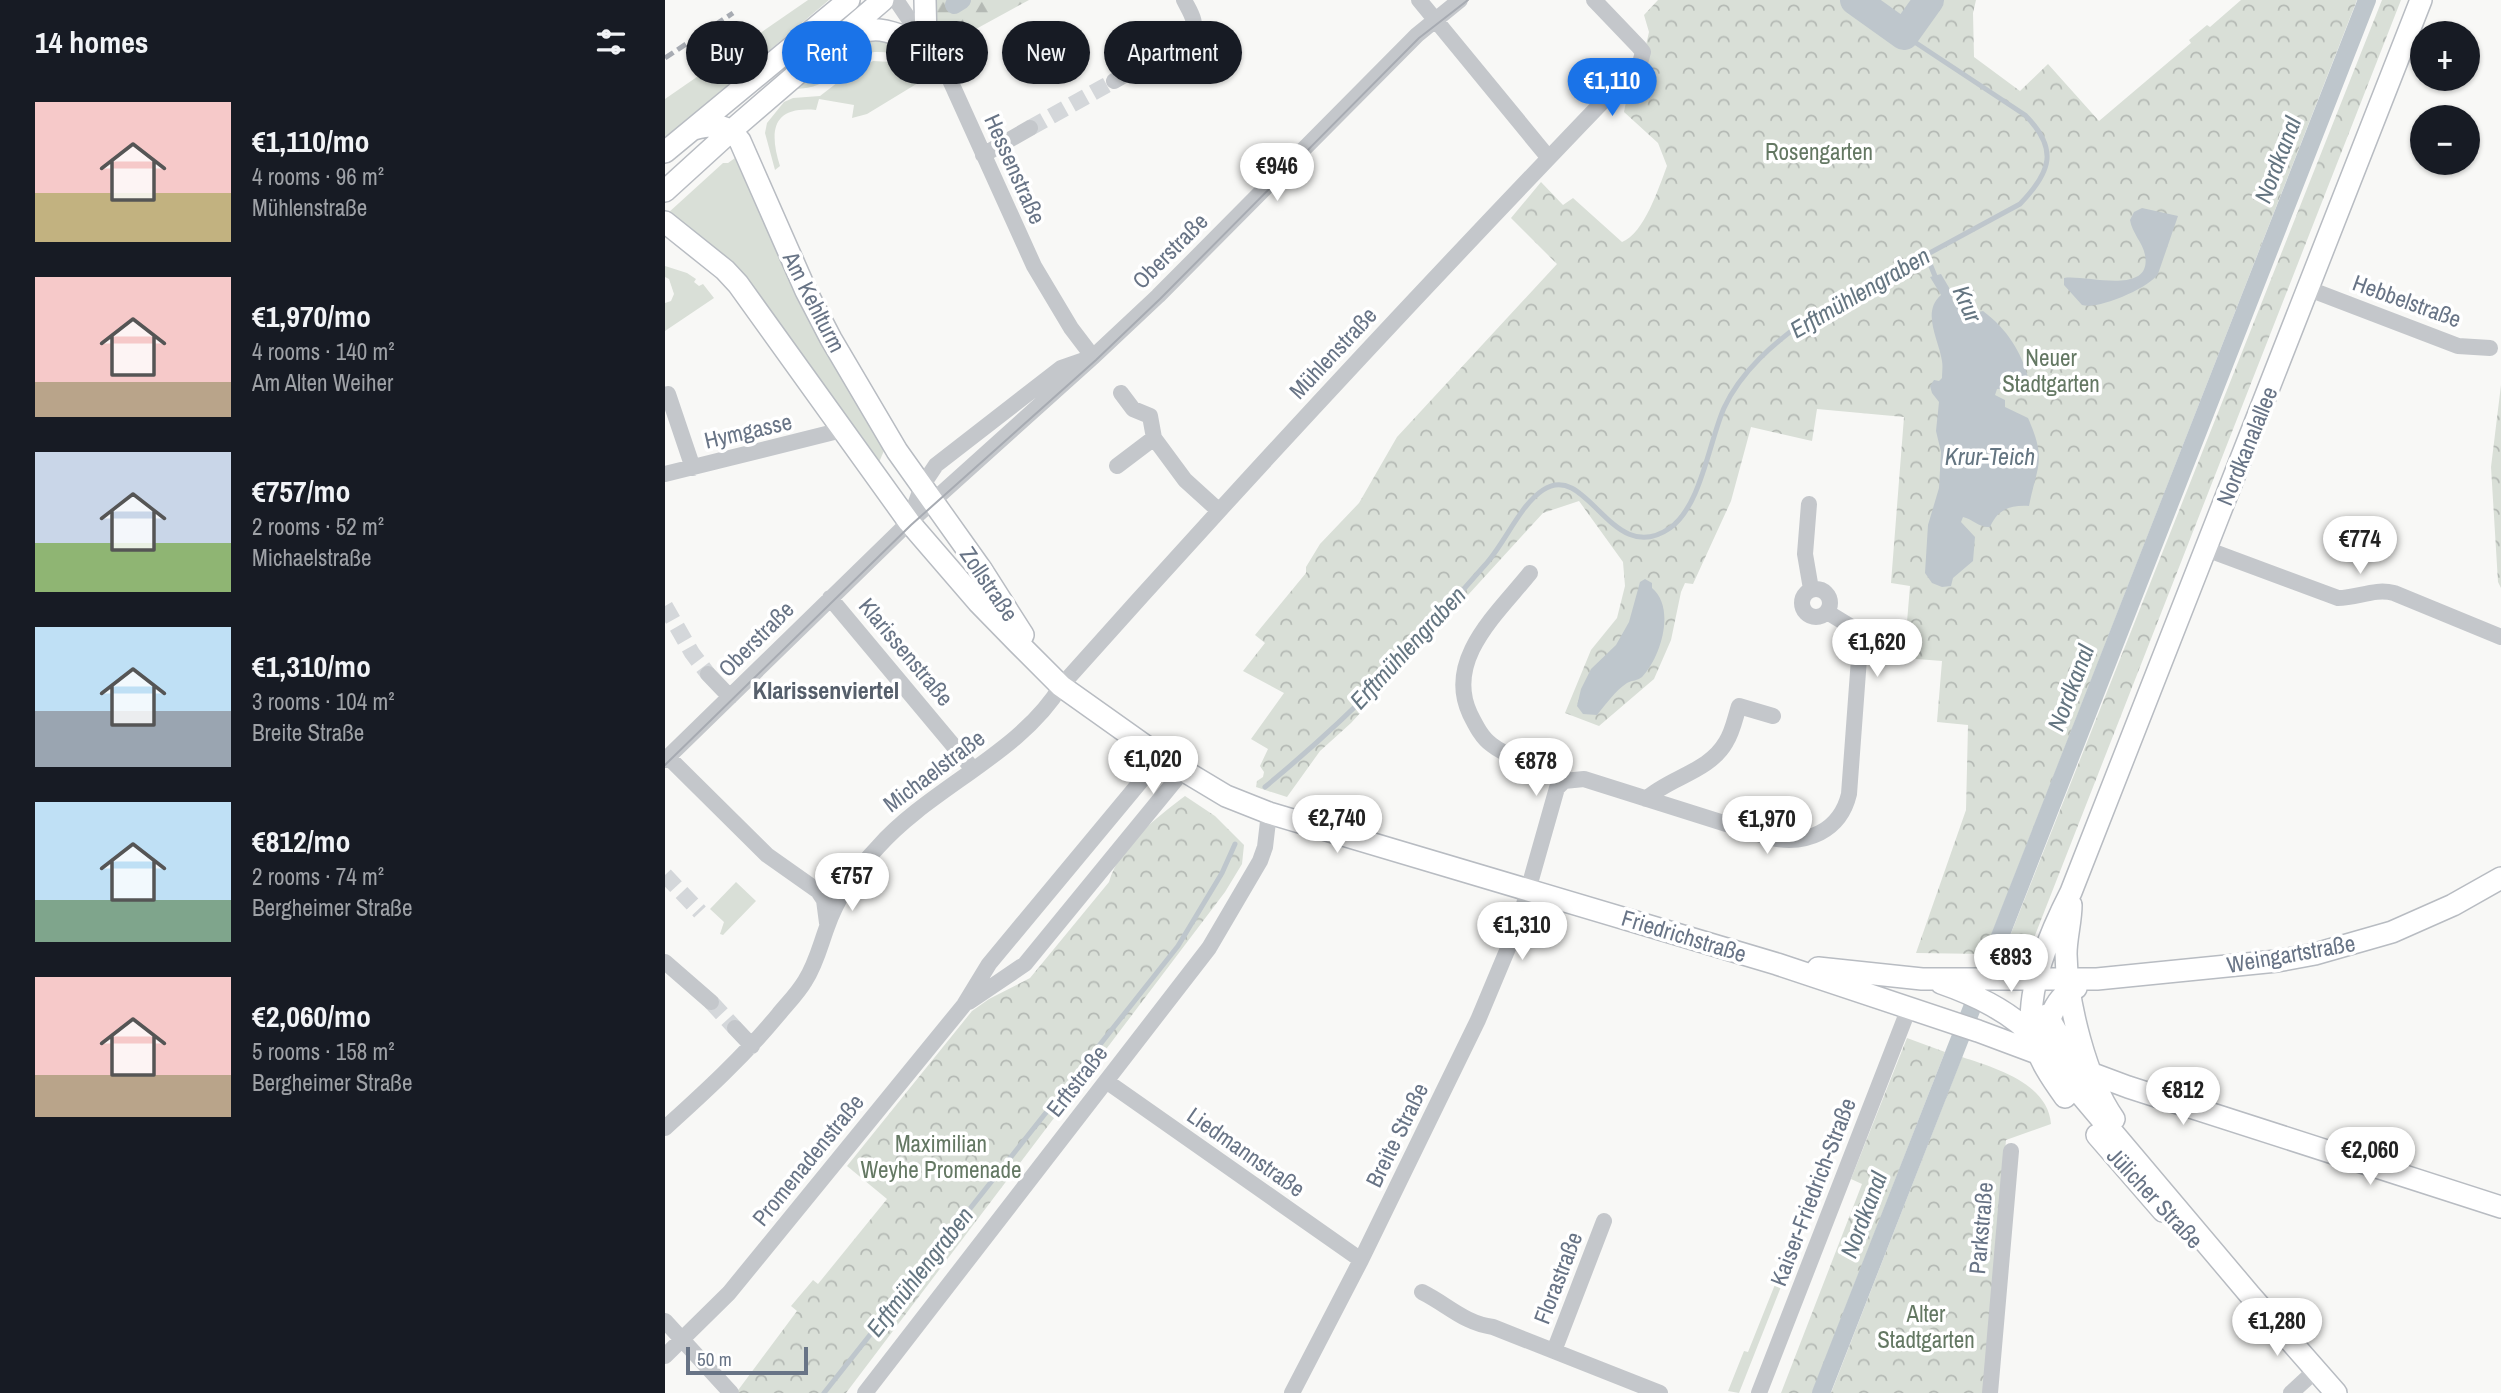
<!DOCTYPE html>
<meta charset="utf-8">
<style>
:root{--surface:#171b24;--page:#242831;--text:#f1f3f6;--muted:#9ea1a6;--accent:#1a73e8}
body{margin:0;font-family:"Archivo Narrow",sans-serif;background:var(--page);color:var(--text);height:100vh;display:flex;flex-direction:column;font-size:26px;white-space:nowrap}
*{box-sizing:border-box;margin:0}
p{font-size:23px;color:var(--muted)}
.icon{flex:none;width:38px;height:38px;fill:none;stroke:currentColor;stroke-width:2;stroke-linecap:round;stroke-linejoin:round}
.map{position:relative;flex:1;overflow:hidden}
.sheet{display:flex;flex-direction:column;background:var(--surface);width:665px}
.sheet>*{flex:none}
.hud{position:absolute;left:21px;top:21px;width:665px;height:63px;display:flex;gap:14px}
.controls{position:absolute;left:1745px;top:21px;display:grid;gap:14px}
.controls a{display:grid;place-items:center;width:70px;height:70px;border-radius:50%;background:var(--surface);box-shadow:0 2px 5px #0004;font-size:35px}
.scale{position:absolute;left:21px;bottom:18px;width:122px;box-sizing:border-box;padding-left:7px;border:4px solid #687486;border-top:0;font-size:19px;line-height:24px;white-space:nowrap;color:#687486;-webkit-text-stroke:5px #fff;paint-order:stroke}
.price{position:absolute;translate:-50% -60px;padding:0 16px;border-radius:24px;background:#fff;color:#222;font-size:23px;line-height:46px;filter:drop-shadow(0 2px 4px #0008)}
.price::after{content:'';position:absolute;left:50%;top:42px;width:21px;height:16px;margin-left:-10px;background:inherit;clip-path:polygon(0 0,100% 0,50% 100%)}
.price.on{background:var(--accent);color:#fff}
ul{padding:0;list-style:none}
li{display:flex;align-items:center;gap:21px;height:175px;padding:0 35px}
li span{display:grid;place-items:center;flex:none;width:196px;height:140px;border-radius:0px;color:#555}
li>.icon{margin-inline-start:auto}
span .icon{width:84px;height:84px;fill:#fffc;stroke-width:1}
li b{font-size:30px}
h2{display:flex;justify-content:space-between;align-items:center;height:84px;padding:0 35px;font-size:30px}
.chip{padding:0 24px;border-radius:32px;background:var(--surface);box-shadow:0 2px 5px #0004;font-size:24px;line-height:63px}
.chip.on{background:var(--accent);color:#fff}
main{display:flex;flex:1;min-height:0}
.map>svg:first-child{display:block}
.grass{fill:#d9dfd7}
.forest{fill:url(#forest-firs)}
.park{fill:url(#park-crowns)}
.water{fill:#bec6cc}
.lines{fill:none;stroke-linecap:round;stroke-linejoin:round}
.stream{stroke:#bec6cc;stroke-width:5}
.canal{stroke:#bec6cc;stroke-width:18}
.river{stroke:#bec6cc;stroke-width:30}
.street-tunnel{stroke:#d4d7da;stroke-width:16;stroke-dasharray:16 8;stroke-linecap:butt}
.secondary-casing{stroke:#b8bcc2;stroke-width:24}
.street{stroke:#c4c7cb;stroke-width:16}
.secondary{stroke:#fff;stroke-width:21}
.tram{stroke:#a7abb2;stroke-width:2}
.rail{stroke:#a7abb2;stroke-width:5;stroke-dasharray:10 5;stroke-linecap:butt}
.labels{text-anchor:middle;stroke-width:7;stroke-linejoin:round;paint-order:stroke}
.park-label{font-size:23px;fill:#647863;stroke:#fff}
.street-label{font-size:23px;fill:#687486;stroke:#fff}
.water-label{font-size:24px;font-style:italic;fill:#647581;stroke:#fff}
.neighbourhood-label{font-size:24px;font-weight:bold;fill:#565f6b;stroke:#fff}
</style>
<main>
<section class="sheet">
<h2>14 homes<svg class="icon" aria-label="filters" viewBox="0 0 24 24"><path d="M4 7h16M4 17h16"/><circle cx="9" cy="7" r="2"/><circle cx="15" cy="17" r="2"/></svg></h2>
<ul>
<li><span style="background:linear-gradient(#f6c9c9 65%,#c2b280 0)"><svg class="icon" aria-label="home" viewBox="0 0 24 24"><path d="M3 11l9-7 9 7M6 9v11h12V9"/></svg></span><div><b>€1,110/mo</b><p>4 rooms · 96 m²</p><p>Mühlenstraße</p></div></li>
<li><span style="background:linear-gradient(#f6c9c9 75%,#b9a48a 0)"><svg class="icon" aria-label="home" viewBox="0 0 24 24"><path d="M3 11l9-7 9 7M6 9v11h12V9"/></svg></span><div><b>€1,970/mo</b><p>4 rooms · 140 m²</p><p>Am Alten Weiher</p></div></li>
<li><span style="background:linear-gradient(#c9d6e8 65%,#8fb573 0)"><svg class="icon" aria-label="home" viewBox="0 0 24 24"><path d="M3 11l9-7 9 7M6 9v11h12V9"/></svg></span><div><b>€757/mo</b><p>2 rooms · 52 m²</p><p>Michaelstraße</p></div></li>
<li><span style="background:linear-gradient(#bfe0f5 60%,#9aa5b1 0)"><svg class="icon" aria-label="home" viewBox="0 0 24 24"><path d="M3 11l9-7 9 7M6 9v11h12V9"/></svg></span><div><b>€1,310/mo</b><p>3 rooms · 104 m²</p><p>Breite Straße</p></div></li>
<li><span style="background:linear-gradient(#bfe0f5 70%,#7fa58c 0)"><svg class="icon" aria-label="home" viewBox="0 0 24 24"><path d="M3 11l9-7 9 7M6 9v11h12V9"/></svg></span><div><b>€812/mo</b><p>2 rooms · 74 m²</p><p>Bergheimer Straße</p></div></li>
<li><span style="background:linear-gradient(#f6c9c9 70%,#b9a48a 0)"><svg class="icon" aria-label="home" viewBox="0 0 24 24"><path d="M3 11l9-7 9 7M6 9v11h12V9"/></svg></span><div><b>€2,060/mo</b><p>5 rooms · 158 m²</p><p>Bergheimer Straße</p></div></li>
</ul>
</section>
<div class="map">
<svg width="1836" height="1393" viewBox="0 0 1836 1393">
<defs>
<pattern id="forest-firs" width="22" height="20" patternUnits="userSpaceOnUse" patternTransform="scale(1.75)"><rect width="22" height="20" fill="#d9dfd7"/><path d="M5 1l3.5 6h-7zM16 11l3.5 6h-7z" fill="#b4b9b4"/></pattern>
<pattern id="park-crowns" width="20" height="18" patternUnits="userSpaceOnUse" patternTransform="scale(1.75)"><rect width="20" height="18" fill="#d9dfd7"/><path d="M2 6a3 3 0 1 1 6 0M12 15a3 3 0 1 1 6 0" fill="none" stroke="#b4b9b4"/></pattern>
</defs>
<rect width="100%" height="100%" fill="#f8f8f6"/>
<path class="grass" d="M 143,0 L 164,0 L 0,138 L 0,99 Z
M 204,37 L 241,45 L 244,49 C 231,56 213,49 199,54 C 168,66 169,88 130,89 L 126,85 C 156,71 173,51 204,37 Z
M 254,59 L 253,83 L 202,114 L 187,118 L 189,105 L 154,99 L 151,110 C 107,106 104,131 115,166 L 110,170 L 100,133 L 102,123 L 119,102 L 128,98 L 155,96 L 186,72 L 208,61 L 246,63 Z
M 70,158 L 78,169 L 220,448 L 213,465 L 3,213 L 58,163 L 63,163 Z
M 0,266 L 22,273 L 31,279 L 29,282 L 34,286 L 38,284 L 49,298 L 0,331 L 0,303 L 6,301 L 9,294 L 4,279 L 0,277 Z
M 71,882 L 91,901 L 58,935 L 55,934 L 59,922 L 45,909 Z
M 1115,1272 L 1121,1274 L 1074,1393 L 1063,1391 L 1079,1351 L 1083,1352 Z"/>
<path class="forest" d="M 268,0 L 287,0 L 291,9 L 305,0 L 364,0 L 278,47 L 269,22 Z"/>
<path class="park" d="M 993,0 L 1311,0 L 1308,13 L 1309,57 L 1355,91 L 1383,64 L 1434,121 L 1526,43 L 1524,40 L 1542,25 L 1545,27 L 1576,0 L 1692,0 L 1319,954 L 1251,953 L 1301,810 L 1303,725 L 1272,722 L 1277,661 L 1239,658 L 1245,586 L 1226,583 L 1239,417 L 1152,409 L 1147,441 L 1086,427 L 1066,501 L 1028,584 L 1020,583 L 1016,592 L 1006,640 L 989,679 L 934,726 L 900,713 L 926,650 L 952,618 L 960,586 L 958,562 L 914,501 L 878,513 L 686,723 L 655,751 L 622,797 L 591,787 L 592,781 L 598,777 L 599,772 L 595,766 L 603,749 L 586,739 L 619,693 L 578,671 L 600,643 L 590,635 L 641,573 L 641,567 L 655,544 L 694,503 L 732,437 L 892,264 L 846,218 L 876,182 L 898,205 L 908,198 L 957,242 C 979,234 994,187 1002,166 L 993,143 L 959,112 L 961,102 L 983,78 L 975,71 L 984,32 L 979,15 Z
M 1717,0 L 1736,0 L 1367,943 L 1355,958 L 1337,956 Z
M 1836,385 L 1836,588 L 1833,582 L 1826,467 Z
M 520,796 L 550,816 L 579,845 L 577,864 L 560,892 L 181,1393 L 71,1393 L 132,1311 L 126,1306 L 148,1280 L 153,1284 L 222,1199 L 182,1166 L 307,1011 L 324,999 L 365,978 L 444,882 C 455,845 490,819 520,796 Z
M 1242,1038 L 1280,1052 L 1147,1393 L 1116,1393 L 1197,1184 L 1186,1179 Z
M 1297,1057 C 1330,1068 1383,1083 1386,1124 L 1341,1140 L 1320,1393 L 1166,1393 Z"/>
<path class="water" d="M 1252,0 L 1275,0 L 1254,32 L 1234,18 L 1246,9 Z
M 1477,208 L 1513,216 L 1493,274 C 1484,288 1433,310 1417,305 L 1399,285 L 1399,278 C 1419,274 1488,297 1480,255 C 1478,243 1467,233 1465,220 L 1469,212 Z
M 1276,274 L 1286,291 L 1288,302 L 1300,312 L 1305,323 L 1309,320 L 1313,312 L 1318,311 C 1342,329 1356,351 1364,380 L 1343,384 L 1342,389 L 1332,389 L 1330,395 L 1340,400 L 1340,407 L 1363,418 C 1382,461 1372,465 1364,506 C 1345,505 1333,509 1325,527 C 1315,528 1307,519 1298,517 L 1296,522 L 1310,537 L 1308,561 L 1288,578 L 1286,586 L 1277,587 L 1267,583 L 1260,573 L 1263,525 L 1274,488 L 1276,452 L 1271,431 L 1274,402 L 1267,393 L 1265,386 L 1269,380 L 1274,381 L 1277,378 C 1277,373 1278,366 1277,361 C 1274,340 1256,312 1276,295 L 1265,277 Z
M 980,579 L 987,583 L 987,588 C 1011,608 996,657 977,677 C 972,681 968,680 962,683 C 950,691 941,704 932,715 L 918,714 L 912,706 L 916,689 L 926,669 L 951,645 L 964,622 L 975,582 Z"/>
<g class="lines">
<path class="stream" d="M 1261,254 L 1272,281
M 600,787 C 641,753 680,718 717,680 C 753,643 786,603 820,565 C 840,543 855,505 878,490 C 923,460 946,569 1005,528 C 1036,506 1044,442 1059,408 C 1076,371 1109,343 1141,320 L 1355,204 C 1386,172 1394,149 1360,115 L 1239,35
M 159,1393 L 513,946 L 557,873 L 570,844"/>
<path class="canal" d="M 289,5 L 297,0
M 1156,1393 L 1702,0"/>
<path class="river" d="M 1190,0 L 1239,35 L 1264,0"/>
<path class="street-tunnel" d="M 365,128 L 449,81
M 0,606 L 27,653 L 43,674
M 0,875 L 35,912
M 46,1002 L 70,1028"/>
<g class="secondary-casing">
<path id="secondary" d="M 181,38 C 217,20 226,36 261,42 L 260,0
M 29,129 C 49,123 63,124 75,141 L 141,291 L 166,339 L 232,451 L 316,569 L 358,635
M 0,152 L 184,0
M 0,191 L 67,130 L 218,0
M 0,222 L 60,270 L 73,284 L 244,522 L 313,602 L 353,643 L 396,686 L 496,757 L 561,796 L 604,813 L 1112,964 L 1313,1031 L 1463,1087 L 1836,1207
M 1406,905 C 1406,921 1401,938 1401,954 C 1402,1003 1421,1079 1449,1119
M 1153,968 L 1257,979 L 1432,979 L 1612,961 L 1650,954 L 1727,932 L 1788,905 L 1836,878
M 1276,983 C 1308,994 1349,1013 1371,1040
M 1382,1015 L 1399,1045 L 1421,1068
M 1383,1055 C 1380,1030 1385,999 1411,988
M 1395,1070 L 1585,1295 L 1671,1393
M 1400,1097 C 1387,1079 1373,1059 1368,1036 C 1359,992 1386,931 1406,892 L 1756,0
M 1432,1135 L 1498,1211"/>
</g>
<path class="street" d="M 231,0 L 284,78 L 369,266 L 406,328 L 428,357
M 754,0 L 883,157
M 449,81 L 527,36 C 533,22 525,12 519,0
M 318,155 L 365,128
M 1644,289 L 1793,346 L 1825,348
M 456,393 L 468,409 L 485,416 L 489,438 L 520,480 L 553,510
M 0,395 L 3,394 L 28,468
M 452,466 L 489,438
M 0,474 L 177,430
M 1144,504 L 1140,554 L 1146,589
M 245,519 L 257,486 L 271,465 L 396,368 L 419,360
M 1541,549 L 1673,598 C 1693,598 1709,588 1729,593 L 1836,637
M 865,573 C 834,612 779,659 805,714 C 811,726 817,738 827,745 C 845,759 872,763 893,770 L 899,781
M1137 603a14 14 0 1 1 28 0a14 14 0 1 1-28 0Z
M 165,598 L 307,768
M 43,674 L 65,697
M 3,757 L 102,855 L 153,891 L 159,900 L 162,923
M 0,760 L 238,528 L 428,357 L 493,296 L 752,35 L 795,0
M 981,799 C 1005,777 1044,772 1061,742 C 1068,731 1070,718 1074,706 L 1108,716
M 0,962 L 46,1002
M 304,1002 L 360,964 L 518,771
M 70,1028 L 87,1046
M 441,1081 L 696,1260
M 0,1128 C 40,1092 79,1056 113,1015 C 122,1004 133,993 140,981 C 151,964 155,946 162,927 C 173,896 190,871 213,847 C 265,788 356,753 396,686 C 585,474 778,267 975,63 L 978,52 L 974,47 L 929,0
M 757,1292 C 783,1305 799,1323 828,1327 L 995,1393
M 0,1321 L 66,1393
M 889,1351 L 939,1221
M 0,1356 L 64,1293 L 299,1005 L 324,964 L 496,757
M 200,1393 L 544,948 L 595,861 L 600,847 L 604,813
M 627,1393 L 696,1260 L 813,1020 L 854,922 L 892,788 L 899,781 L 919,779 L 1106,838 C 1141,845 1175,832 1184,794 L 1195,645 L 1185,626 L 1162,612
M 1094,1393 L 1244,1008
M 1325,1393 L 1346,1151
M 1626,1393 L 1651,1370"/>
<use href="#secondary" class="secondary"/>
<path class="tram" d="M 0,765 L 246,525 L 431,360 L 495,299 L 754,38 L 803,0"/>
<path class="rail" d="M 0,58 L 68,13"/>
</g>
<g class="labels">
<g class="park-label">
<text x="1154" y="160">Rosengarten</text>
<text x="1386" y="366">Neuer<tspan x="1386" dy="26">Stadtgarten</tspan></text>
<text x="276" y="1152">Maximilian<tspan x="276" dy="26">Weyhe Promenade</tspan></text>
<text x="1261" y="1322">Alter<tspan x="1261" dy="26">Stadtgarten</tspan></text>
</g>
<g class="street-label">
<text transform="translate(350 169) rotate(66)" y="8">Hessenstraße</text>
<text transform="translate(505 251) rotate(-45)" y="8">Oberstraße</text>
<text transform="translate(1742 301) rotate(20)" y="8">Hebbelstraße</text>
<text transform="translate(149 302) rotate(63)" y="8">Am Kehlturm</text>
<text transform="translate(668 353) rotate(-47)" y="8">Mühlenstraße</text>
<text transform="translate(83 431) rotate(-13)" y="8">Hymgasse</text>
<text transform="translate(1582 446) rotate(-68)" y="8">Nordkanalallee</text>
<text transform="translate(324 584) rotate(56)" y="8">Zollstraße</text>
<text transform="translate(91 639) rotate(-45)" y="8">Oberstraße</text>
<text transform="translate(241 652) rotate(50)" y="8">Klarissenstraße</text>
<text transform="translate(269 771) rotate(-37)" y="8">Michaelstraße</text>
<text transform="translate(1019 936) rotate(17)" y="8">Friedrichstraße</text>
<text transform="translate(1626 954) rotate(-10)" y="8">Weingartstraße</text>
<text transform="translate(412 1081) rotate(-52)" y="8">Erftstraße</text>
<text transform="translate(732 1135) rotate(-64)" y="8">Breite Straße</text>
<text transform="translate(581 1152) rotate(35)" y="8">Liedmannstraße</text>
<text transform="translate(143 1160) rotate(-51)" y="8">Promenadenstraße</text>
<text transform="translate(1148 1192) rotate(-69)" y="8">Kaiser-Friedrich-Straße</text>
<text transform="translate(1490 1198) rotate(47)" y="8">Jülicher Straße</text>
<text transform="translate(1316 1228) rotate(-85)" y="8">Parkstraße</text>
<text transform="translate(893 1278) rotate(-69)" y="8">Florastraße</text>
</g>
<g class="water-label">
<text transform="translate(1613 160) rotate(-69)" y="8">Nordkanal</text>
<text transform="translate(1195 293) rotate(-30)" y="8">Erftmühlengraben</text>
<text transform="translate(1302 304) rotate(66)" y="8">Krur</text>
<text x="1325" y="465">Krur-Teich</text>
<text transform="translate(743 648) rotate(-47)" y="8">Erftmühlengraben</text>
<text transform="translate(1406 688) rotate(-69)" y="8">Nordkanal</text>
<text transform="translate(1199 1215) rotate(-69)" y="8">Nordkanal</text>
<text transform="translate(255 1272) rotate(-52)" y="8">Erftmühlengraben</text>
</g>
<g class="neighbourhood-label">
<text x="161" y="699">Klarissenviertel</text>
</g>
</g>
</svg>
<div class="controls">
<a>+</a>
<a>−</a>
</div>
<div class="scale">50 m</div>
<b class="price on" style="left:947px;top:118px">€1,110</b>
<b class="price" style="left:612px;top:203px">€946</b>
<b class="price" style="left:1695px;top:576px">€774</b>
<b class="price" style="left:1212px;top:679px">€1,620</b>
<b class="price" style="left:488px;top:796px">€1,020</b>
<b class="price" style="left:871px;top:798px">€878</b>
<b class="price" style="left:672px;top:855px">€2,740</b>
<b class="price" style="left:1102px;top:856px">€1,970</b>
<b class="price" style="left:187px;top:913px">€757</b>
<b class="price" style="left:857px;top:962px">€1,310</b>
<b class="price" style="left:1346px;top:994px">€893</b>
<b class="price" style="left:1518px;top:1127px">€812</b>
<b class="price" style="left:1705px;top:1187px">€2,060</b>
<b class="price" style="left:1612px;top:1358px">€1,280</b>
<div class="hud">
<a class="chip">Buy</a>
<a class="chip on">Rent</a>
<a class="chip">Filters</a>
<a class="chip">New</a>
<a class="chip">Apartment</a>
</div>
</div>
</main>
